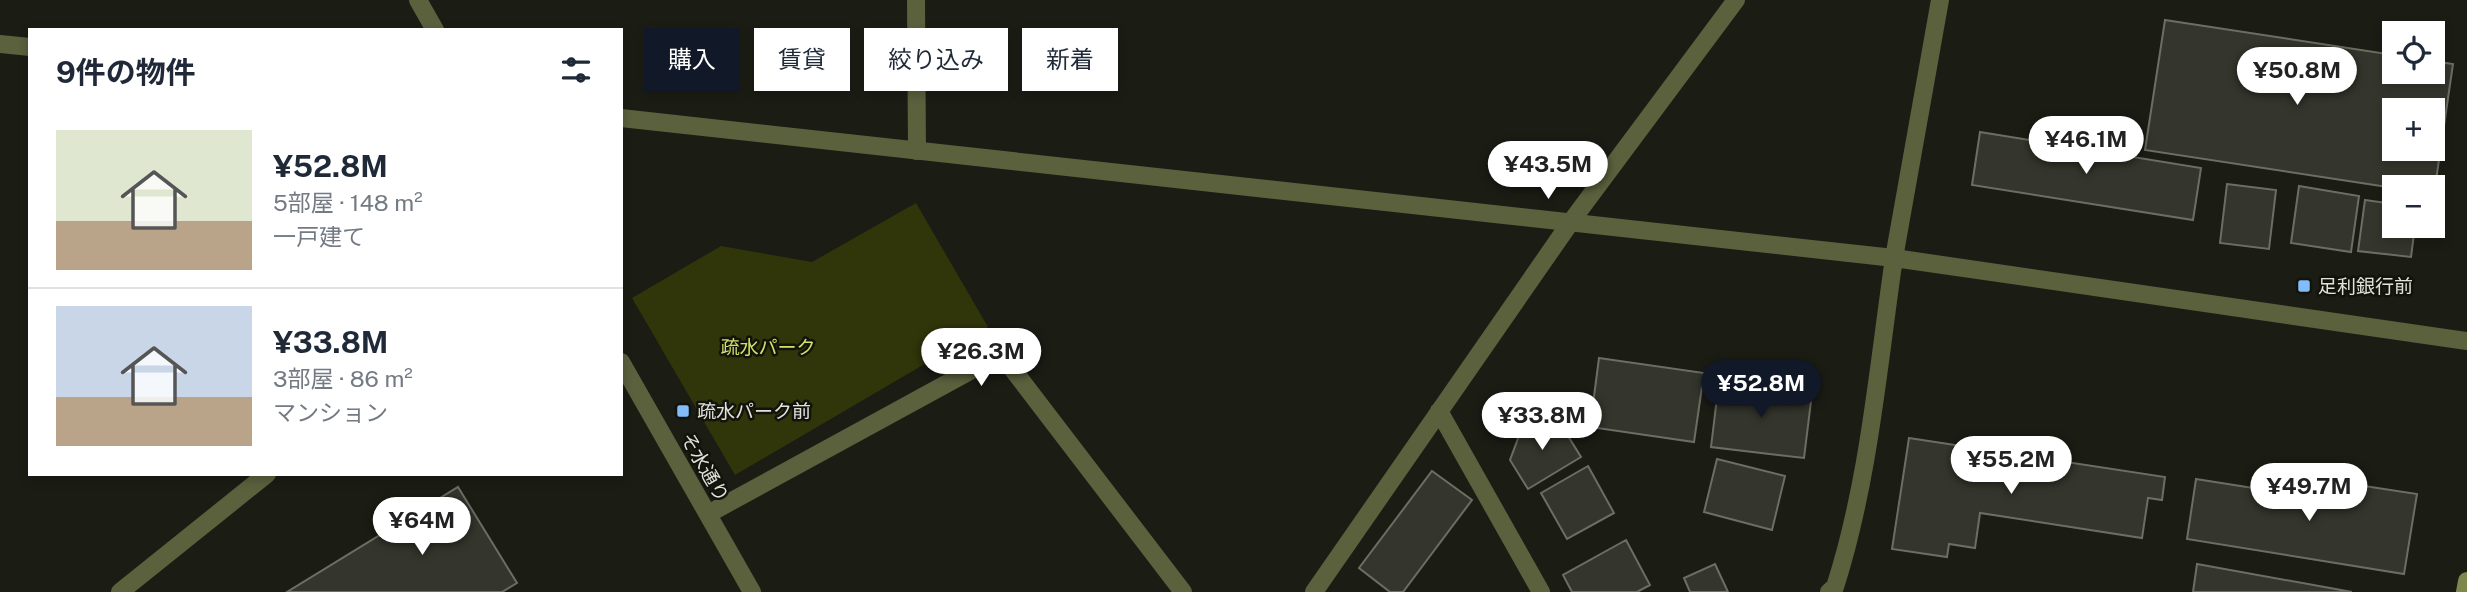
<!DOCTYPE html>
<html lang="ja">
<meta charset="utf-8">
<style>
:root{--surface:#fff;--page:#f6f6f7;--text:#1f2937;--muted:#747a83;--line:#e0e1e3;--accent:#111827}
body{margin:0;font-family:"Public Sans","Noto Sans JP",sans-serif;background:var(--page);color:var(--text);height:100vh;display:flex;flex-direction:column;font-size:26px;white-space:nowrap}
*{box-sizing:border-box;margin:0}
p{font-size:23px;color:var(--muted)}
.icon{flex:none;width:38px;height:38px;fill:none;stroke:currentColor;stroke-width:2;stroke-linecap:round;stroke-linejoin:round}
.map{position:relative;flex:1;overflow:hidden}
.side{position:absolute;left:28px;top:28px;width:595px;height:448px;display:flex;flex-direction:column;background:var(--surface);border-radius:0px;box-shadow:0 4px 10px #0003}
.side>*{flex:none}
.guide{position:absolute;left:644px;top:28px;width:665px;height:63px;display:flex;gap:14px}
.buttons{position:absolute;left:2382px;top:21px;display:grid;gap:14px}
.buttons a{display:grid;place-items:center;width:63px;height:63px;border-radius:0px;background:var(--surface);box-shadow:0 4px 10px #0003;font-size:35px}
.price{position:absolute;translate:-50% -60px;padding:0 16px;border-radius:24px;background:#fff;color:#222;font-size:23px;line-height:46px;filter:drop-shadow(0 2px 4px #0008)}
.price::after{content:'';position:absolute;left:50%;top:42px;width:21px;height:16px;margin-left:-10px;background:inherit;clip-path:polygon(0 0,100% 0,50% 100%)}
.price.selected{background:var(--accent);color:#fff}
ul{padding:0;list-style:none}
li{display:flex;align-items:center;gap:21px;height:175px;padding:0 28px}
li+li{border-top:2px solid var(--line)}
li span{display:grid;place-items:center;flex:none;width:196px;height:140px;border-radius:0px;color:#555}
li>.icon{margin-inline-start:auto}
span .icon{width:84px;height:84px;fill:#fffc;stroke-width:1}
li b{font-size:30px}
h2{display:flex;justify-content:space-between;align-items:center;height:84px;padding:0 28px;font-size:30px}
.chip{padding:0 24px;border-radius:0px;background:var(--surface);box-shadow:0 4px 10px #0003;font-size:24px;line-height:63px}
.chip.selected{background:var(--accent);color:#fff}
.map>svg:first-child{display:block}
.green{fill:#30350a}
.building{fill:#34352c;stroke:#6c6e64;stroke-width:2;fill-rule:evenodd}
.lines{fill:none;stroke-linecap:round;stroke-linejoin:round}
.minor{stroke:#5b603d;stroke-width:18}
.tertiary{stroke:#5b603d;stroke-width:18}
.secondary{stroke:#7f874e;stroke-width:18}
.poi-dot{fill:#82bcfa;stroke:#12130b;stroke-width:2.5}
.labels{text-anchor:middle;stroke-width:5;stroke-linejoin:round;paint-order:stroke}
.poi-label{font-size:19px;fill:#e1e2dd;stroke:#12130b;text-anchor:start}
.park-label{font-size:19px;fill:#d2e067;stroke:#12130b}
.street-label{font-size:19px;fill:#e1e2dd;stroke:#12130b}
</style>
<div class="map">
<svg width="2467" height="592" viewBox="0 0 2467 592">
<rect width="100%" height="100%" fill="#1b1c14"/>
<path class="green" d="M 916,203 L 988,327 L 735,475 L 632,298 L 721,246 L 812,262 Z"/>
<path class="building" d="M 2165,20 L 2394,55 L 2394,72 L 2432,72 L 2432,61 L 2453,64 L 2434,194 L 2432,187 L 2394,188 L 2145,150 ZM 2394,110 L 2432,110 L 2432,149 L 2394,149 Z
M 1980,132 L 2201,168 L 2193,220 L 1972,185 Z
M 2227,184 L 2276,190 L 2269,249 L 2220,243 Z
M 2299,186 L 2359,196 L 2351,252 L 2291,243 Z
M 2365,200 L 2394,204 L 2394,226 L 2415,226 L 2411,257 L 2358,251 Z
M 1599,358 L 1704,373 L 1694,442 L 1590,427 Z
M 1719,381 L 1812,393 L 1804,458 L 1711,447 Z
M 1525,420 L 1563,428 L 1581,457 L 1528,489 L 1510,460 Z
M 1909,438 L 2165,477 L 2162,500 L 2148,498 L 2142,538 L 1980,513 L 1975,548 L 1949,544 L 1947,557 L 1892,549 Z
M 1717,459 L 1785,476 L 1772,530 L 1704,512 Z
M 1588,466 L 1614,513 L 1567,539 L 1541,493 Z
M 1432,471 L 1472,500 L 1403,592 L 1390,592 L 1359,568 Z
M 2196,479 L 2322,499 L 2325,480 L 2417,494 L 2404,574 L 2187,539 Z
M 458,487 L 517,583 L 502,592 L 287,592 Z
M 1626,540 L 1650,585 L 1637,592 L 1572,592 L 1563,575 Z
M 1715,564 L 1728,592 L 1690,592 L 1684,578 Z
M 2197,564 L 2352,592 L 2193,592 Z"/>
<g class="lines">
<path class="minor" d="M 916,0 L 917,151
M 1894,258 L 1940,0
M 1439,411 L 1541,592
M 708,514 L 1001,354 L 1183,592
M 120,592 L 267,474
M 1314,592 L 1570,223 L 1736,0"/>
<path class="tertiary" d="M 418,0 L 435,30
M 0,44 L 30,47
M 621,118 L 1894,258 L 2467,341
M 621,362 L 752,592
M 1829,592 L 1835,587 C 1869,481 1878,367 1894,258"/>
<path class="secondary" d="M 2465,592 L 2467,581"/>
</g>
<g class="poi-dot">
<rect x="2297" y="279" width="14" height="14" rx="3.5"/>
<rect x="676" y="404" width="14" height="14" rx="3.5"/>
</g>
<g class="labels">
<g class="poi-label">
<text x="2318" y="293">足利銀行前</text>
<text x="697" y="418">疏水パーク前</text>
</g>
<g class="park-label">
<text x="768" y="354">疏水パーク</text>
</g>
<g class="street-label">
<text transform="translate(705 467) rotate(60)" y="7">そ水通り</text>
</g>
</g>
</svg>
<div class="buttons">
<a><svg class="icon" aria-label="locate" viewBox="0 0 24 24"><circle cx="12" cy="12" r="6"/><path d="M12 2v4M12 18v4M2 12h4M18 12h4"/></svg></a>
<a>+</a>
<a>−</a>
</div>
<b class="price" style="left:2297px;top:107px">¥50.8M</b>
<b class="price" style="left:2086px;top:176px">¥46.1M</b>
<b class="price" style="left:1548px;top:201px">¥43.5M</b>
<b class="price" style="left:981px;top:388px">¥26.3M</b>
<b class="price selected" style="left:1761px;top:420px">¥52.8M</b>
<b class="price" style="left:1542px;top:452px">¥33.8M</b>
<b class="price" style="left:2011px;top:496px">¥55.2M</b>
<b class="price" style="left:2309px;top:523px">¥49.7M</b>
<b class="price" style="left:422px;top:557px">¥64M</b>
<div class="guide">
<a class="chip selected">購入</a>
<a class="chip">賃貸</a>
<a class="chip">絞り込み</a>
<a class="chip">新着</a>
</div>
<section class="side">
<h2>9件の物件<svg class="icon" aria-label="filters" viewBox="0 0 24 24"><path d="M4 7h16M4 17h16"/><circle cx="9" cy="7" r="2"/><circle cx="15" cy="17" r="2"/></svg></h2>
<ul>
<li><span style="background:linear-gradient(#dfe7d0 65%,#b9a48a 0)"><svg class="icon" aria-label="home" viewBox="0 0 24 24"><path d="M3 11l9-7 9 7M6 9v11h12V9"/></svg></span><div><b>¥52.8M</b><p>5部屋 · 148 m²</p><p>一戸建て</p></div></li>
<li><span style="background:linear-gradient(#c9d6e8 65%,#b9a48a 0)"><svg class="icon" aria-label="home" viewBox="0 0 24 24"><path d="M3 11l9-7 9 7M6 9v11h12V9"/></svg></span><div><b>¥33.8M</b><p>3部屋 · 86 m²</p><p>マンション</p></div></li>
</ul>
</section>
</div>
